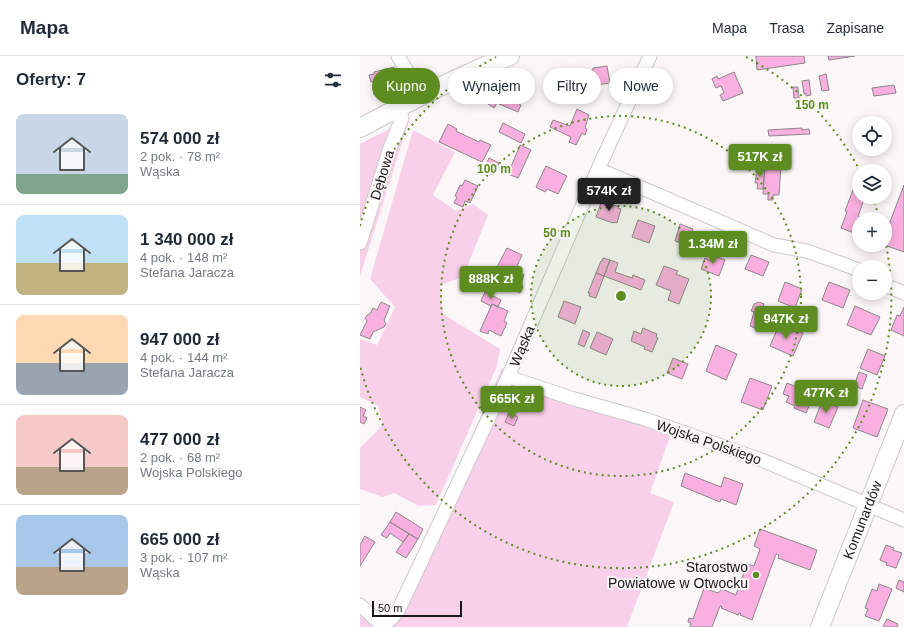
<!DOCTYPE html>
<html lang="pl">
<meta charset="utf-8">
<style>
:root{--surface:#fff;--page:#f2f2f3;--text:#1f2937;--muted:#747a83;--line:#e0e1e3;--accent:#5d8d21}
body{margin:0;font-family:Arial,sans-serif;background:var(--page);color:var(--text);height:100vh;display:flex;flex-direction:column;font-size:15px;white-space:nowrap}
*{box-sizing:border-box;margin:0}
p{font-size:13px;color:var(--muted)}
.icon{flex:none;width:22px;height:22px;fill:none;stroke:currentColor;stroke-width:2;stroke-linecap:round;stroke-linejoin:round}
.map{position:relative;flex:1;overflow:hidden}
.drawer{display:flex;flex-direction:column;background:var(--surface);width:360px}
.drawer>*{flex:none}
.banner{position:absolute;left:12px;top:12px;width:380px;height:36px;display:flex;gap:8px}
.controls{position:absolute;left:492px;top:60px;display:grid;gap:8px}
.controls a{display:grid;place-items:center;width:40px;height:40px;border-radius:50%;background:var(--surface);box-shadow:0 2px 10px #0003;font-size:20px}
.scale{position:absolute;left:12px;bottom:10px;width:90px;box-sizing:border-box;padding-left:4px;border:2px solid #191718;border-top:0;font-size:11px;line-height:14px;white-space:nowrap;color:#191718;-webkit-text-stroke:3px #fbf7f9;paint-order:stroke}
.price{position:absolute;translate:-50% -34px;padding:0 9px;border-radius:4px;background:var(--accent);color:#fff;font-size:13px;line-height:26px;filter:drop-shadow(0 1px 2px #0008)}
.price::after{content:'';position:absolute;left:50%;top:24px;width:12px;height:9px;margin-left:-6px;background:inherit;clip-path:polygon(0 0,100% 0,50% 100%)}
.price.selected{background:#222;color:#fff}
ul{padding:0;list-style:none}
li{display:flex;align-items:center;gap:12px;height:100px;padding:0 16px}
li+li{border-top:1px solid var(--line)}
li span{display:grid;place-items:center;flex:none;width:112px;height:80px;border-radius:8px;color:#555}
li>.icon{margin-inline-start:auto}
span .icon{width:48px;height:48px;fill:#fffc;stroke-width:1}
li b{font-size:17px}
h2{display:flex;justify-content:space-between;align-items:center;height:48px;padding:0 16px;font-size:17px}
.tag{padding:0 14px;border-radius:18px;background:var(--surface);box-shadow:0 2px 10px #0003;font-size:14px;line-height:36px}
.tag.selected{background:var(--accent);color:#fff}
header{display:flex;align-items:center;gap:24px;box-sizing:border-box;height:56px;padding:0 20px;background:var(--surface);border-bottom:1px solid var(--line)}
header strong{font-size:19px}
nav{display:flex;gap:22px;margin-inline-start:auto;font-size:14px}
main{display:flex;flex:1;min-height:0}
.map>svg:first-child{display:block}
.green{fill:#f9d0e9}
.building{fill:#f9afdf;stroke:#8c888a}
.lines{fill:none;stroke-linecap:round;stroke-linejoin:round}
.street-casing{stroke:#cdc9cb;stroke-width:15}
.secondary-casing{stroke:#cdc9cb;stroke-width:20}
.street{stroke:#fff;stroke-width:13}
.secondary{stroke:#fff;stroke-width:18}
.ring{fill:none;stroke:#5d8d21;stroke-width:2;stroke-dasharray:2 4}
.poi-dot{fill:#5d8d21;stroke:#fbf7f9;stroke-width:1.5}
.labels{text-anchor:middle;stroke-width:4;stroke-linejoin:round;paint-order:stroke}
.street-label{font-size:14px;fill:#191718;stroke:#fbf7f9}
.poi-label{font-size:14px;fill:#191718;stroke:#fbf7f9;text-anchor:end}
.centre{fill:#5d8d21;stroke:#fbf7f9;stroke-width:2}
.ring-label{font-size:12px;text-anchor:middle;font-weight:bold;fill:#5d8d21;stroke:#fbf7f9;stroke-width:4;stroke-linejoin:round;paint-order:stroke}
</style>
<header>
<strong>Mapa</strong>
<nav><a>Mapa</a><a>Trasa</a><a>Zapisane</a></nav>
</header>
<main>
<section class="drawer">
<h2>Oferty: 7<svg class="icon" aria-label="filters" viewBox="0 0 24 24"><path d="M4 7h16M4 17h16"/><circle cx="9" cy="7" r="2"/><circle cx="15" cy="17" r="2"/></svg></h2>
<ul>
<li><span style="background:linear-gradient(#c9d6e8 75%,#7fa58c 0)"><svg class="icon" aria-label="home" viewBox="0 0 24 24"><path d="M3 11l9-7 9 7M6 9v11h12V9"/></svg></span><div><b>574 000 zł</b><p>2 pok. · 78 m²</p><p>Wąska</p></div></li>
<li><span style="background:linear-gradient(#bfe0f5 60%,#c2b280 0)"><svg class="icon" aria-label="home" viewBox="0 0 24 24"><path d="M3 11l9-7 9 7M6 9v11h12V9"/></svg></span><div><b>1 340 000 zł</b><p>4 pok. · 148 m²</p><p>Stefana Jaracza</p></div></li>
<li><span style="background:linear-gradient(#ffd9b3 60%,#9aa5b1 0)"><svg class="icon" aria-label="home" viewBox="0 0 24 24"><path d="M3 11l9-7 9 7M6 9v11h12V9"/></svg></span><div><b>947 000 zł</b><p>4 pok. · 144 m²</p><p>Stefana Jaracza</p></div></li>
<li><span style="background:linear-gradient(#f6c9c9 65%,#b9a48a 0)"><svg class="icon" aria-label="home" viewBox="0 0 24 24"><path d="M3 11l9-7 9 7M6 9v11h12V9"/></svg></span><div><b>477 000 zł</b><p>2 pok. · 68 m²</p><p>Wojska Polskiego</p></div></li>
<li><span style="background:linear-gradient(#a9c7e8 65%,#b9a48a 0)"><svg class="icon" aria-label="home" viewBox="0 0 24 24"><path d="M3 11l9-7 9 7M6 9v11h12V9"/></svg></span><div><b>665 000 zł</b><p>3 pok. · 107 m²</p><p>Wąska</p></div></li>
</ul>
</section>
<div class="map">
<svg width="544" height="571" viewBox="0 0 544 571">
<rect width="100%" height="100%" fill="#fbf7f9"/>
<path class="green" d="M 50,62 L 0,220 L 0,88 Z
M 53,74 L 95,96 L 73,139 L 96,155 L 113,148 L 128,159 L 103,221 L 80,229 L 83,258 L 140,293 L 137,310 L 76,449 L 59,450 L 34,437 L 23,441 L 0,433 L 0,392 L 23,369 L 18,350 L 0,341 L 0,283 L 17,289 L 35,251 L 10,223 Z
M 142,312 L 314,369 L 290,437 L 314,446 L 267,571 L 0,571 L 0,557 L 3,558 L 33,561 Z"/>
<path class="building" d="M 396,0 L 444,0 L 445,7 L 397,14 Z
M 468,0 L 495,0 L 469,4 Z
M 247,10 L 250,27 L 222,31 L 219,14 L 228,13 L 228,15 L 233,14 L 233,12 Z
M 34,11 L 40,35 L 31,37 L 33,41 L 28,43 L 27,38 L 20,40 L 19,38 L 14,39 L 13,32 L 18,31 L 16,25 L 11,26 L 9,19 L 14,18 L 14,16 Z
M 374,16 L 383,37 L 363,45 L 360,39 L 364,37 L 361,30 L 356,32 L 352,23 L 357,20 L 358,23 Z
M 466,18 L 469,34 L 462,35 L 459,20 Z
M 142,19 L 148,22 L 146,27 L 152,29 L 146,41 L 161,49 L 158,56 L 137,47 L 134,52 L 128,48 L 132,36 L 130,35 L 133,29 L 135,30 Z
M 449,24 L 451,39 L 446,40 L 446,37 L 444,38 L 442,25 Z
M 534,29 L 536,37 L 514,40 L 512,32 Z
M 433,31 L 438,31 L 439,42 L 434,42 Z
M 217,53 L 229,59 L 225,72 L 227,73 L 225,79 L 222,77 L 216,89 L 209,86 L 211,81 L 190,71 L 193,64 L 210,70 Z
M 143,67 L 165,78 L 161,87 L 139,76 Z
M 88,68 L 97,73 L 96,75 L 119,86 L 120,84 L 131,89 L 122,106 L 79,86 Z
M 442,72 L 442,74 L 449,73 L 450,78 L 409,80 L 408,74 Z
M 160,89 L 171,94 L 158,122 L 148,118 Z
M 129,102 L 139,107 L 133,119 L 123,114 Z
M 406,102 L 422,103 L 421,109 L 405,107 Z
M 405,107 L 421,109 L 419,139 L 413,139 L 413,144 L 408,144 L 408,138 L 403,138 Z
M 186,110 L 207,120 L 198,138 L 187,133 L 185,136 L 176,131 Z
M 397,111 L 405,112 L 403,133 L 397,133 L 398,127 L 395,127 Z
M 499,118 L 499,141 L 505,141 L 498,160 L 506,163 L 499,163 L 499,179 L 481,172 L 487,156 L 485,155 Z
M 105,124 L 118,130 L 110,147 L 105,145 L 103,151 L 94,147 L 97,141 L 95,140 L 100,129 L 102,130 Z
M 544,129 L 544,196 L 524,189 L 525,170 L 528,171 Z
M 242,144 L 259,151 L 258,152 L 261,153 L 257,167 L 253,166 L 253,167 L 236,161 Z
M 278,164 L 295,170 L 289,187 L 272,181 Z
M 320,168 L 333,173 L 327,189 L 315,185 Z
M 147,192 L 162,199 L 155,214 L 164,219 L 160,229 L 163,230 L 160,237 L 137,225 L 141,216 L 136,214 L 137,211 Z
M 352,199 L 365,204 L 359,220 L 341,213 L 345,202 L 351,205 Z
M 391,199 L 409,206 L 403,220 L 385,213 Z
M 243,202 L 250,204 L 244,220 L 236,217 L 241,205 L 242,205 Z
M 250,204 L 258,207 L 255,216 L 272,222 L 273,219 L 285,224 L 281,234 L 244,220 Z
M 304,210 L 318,215 L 316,218 L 329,223 L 319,248 L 308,244 L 311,235 L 296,229 Z
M 236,217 L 244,220 L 236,242 L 229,240 L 230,237 L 228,237 Z
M 425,226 L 442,233 L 435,252 L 418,245 Z
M 469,226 L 490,234 L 483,252 L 462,244 Z
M 125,236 L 141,244 L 138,251 L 132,248 L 131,250 L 121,245 Z
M 204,245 L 221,251 L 215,268 L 198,261 Z
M 21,246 L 30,250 L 24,264 L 26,268 L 24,271 L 13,276 L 10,283 L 0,279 L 7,265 L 5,262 L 7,259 L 10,258 L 13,252 L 17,254 Z
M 399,246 L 404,248 L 395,272 L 390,270 L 394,256 L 391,255 L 394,248 Z
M 132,248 L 148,255 L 144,265 L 147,267 L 141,280 L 129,274 L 128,278 L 120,275 Z
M 495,250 L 520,261 L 511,279 L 487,269 Z
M 544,251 L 544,280 L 531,274 L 537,259 L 540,260 Z
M 420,267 L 443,277 L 433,300 L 410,290 Z
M 283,272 L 297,278 L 296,281 L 298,282 L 292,296 L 284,293 L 285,291 L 271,285 L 274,275 L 281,278 Z
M 223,274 L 230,277 L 224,291 L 218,288 Z
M 237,276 L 253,283 L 246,299 L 230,292 Z
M 356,289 L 377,298 L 366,324 L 346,315 Z
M 508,293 L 525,300 L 517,319 L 500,312 Z
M 313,302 L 328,308 L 322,323 L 307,317 Z
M 499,316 L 507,319 L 502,333 L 494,330 Z
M 390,322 L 412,330 L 403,354 L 381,346 Z
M 427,327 L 454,338 L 446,357 L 434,352 L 435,350 L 426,346 L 429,340 L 423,338 Z
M 503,344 L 528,353 L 517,381 L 493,372 Z
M 462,345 L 478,351 L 469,372 L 454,366 Z
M 0,351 L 6,354 L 3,360 L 7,362 L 4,368 L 0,366 Z
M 149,357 L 158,361 L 154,370 L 145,366 Z
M 325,417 L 361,431 L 364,421 L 383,428 L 376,449 L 361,443 L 360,446 L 321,430 Z
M 36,456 L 63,473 L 58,483 L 30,466 Z
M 30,466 L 49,478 L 43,486 L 30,477 L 27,482 L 21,479 Z
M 400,473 L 457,494 L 450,514 L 418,502 L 419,499 L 416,498 L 392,564 L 380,559 L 381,558 L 379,557 L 378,559 L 361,552 L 362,551 L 360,550 L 352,571 L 330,571 L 331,567 L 328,566 L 329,562 L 333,563 L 344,532 L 358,537 L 362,533 L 376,539 L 387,508 L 394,510 L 400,493 L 394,490 Z
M 49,478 L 58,483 L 46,502 L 36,496 Z
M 5,480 L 15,486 L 0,510 L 0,489 Z
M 526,489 L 534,492 L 533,494 L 542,497 L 536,512 L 526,509 L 527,507 L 520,504 Z
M 539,524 L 544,526 L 544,536 L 536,532 Z
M 519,528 L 532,533 L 519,565 L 505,560 L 508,553 L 505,552 L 512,533 L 517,535 Z
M 527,563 L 538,568 L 537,571 L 523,571 Z"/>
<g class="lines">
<g class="street-casing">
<path id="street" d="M 38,0 L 62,40
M 238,113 L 414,189 L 447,195 L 499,214
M 0,187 L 30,92 L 42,62 L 37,52
M 525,229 L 544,237
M 148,321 L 211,342 L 285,363 L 404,405 L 544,464
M 0,549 L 22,569
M 20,571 L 31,563 L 38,555 L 148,321 L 238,113 L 290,0"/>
</g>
<g class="secondary-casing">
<g id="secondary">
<path d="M 0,72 C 49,46 98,20 150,0"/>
<path id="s1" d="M 460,571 L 544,358"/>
</g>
</g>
<use href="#street" class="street"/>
<use href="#secondary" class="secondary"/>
</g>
<circle cx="261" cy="240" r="90" fill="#5d8d21" fill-opacity=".12"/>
<g class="ring">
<circle cx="261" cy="240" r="90"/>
<circle cx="261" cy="240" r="180"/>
<path d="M0 170A270 270 0 0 1 136 1M386 1A270 270 0 0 1 499 113M512 141A270 270 0 0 1 519 161M525 184A270 270 0 0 1 0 310"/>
</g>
<circle class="poi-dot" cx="396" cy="519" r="4"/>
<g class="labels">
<g class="street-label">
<text transform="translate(22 119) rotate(-73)" y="5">Dębowa</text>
<text transform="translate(162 290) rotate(-67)" y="5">Wąska</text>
<text transform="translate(349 386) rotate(19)" y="5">Wojska Polskiego</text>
<text dy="5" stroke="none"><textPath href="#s1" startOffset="115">Komunardów</textPath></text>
</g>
<g class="poi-label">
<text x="388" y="516">Starostwo<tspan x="388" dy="16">Powiatowe w Otwocku</tspan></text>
</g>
</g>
<circle cx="261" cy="240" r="6" class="centre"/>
<g class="ring-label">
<text x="452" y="53">150 m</text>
<text x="134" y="117">100 m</text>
<text x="197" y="181">50 m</text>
</g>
</svg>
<div class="controls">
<a><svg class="icon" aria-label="locate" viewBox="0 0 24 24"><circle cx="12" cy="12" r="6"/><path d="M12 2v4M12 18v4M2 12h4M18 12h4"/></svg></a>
<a><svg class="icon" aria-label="layers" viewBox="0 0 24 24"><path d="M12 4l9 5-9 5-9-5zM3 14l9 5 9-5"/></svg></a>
<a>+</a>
<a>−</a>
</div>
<div class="scale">50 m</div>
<b class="price" style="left:400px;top:122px">517K zł</b>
<b class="price selected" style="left:249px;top:156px">574K zł</b>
<b class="price" style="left:353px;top:209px">1.34M zł</b>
<b class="price" style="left:131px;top:244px">888K zł</b>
<b class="price" style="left:426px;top:284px">947K zł</b>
<b class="price" style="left:466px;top:358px">477K zł</b>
<b class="price" style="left:152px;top:364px">665K zł</b>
<div class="banner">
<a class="tag selected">Kupno</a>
<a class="tag">Wynajem</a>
<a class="tag">Filtry</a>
<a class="tag">Nowe</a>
</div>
</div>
</main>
